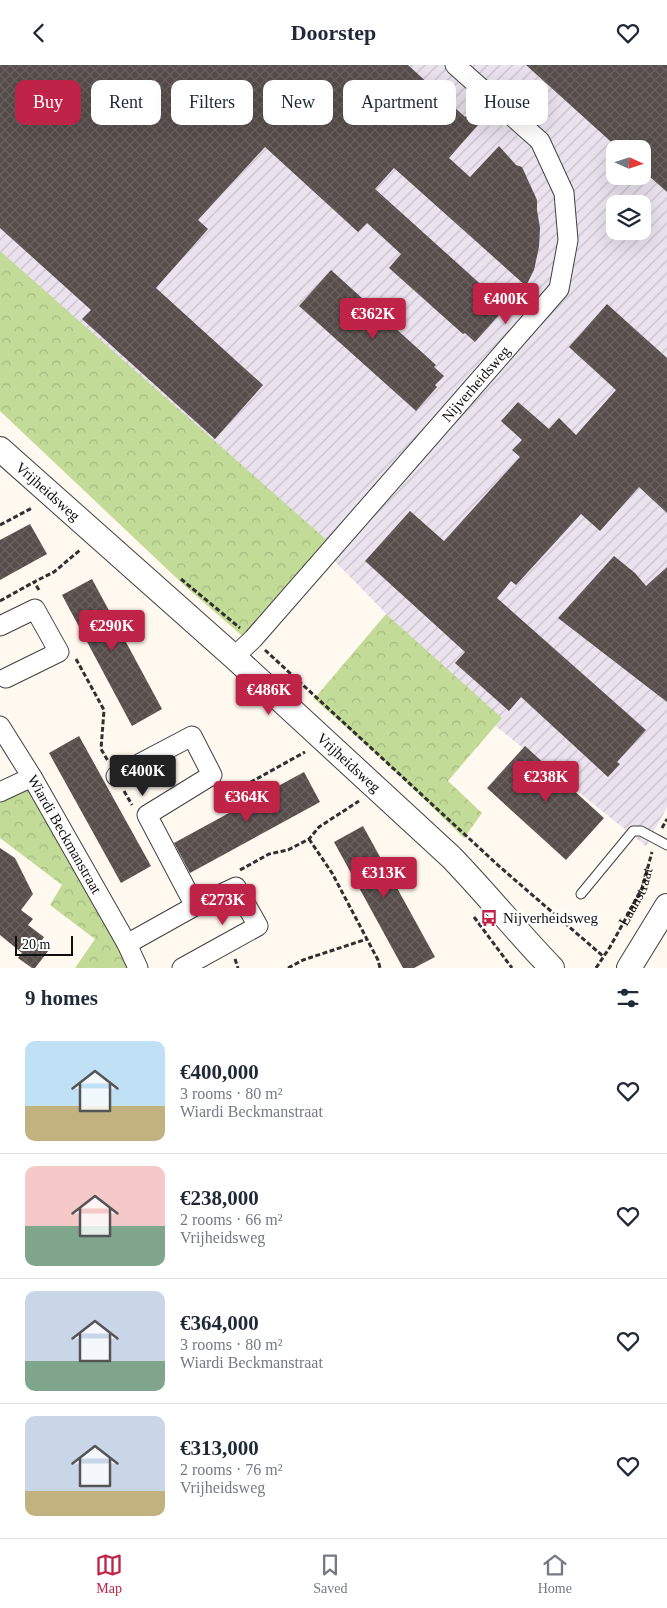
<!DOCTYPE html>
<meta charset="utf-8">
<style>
:root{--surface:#fff;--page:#f6f6f7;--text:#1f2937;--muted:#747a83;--line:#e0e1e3;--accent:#c02348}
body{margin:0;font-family:Georgia,serif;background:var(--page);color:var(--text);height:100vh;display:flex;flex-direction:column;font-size:19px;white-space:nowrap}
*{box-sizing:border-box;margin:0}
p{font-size:16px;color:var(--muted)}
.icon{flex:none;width:28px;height:28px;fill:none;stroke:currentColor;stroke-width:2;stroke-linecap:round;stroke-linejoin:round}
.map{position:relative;height:903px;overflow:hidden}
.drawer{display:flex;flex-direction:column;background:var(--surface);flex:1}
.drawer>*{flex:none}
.hud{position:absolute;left:15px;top:15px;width:638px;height:45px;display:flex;gap:10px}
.needle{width:32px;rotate:93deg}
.buttons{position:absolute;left:606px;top:75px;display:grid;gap:10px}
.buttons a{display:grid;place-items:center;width:45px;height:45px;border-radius:10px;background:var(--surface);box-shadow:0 5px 20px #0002;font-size:25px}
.scale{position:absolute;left:15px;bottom:12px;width:58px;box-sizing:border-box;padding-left:5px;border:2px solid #0e0e0e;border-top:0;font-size:14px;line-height:18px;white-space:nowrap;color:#0e0e0e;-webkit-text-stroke:4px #fff;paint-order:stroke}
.price{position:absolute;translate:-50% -42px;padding:0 11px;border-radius:5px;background:var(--accent);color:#fff;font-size:16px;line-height:32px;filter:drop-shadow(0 1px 2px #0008)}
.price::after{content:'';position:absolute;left:50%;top:30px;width:15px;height:11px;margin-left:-8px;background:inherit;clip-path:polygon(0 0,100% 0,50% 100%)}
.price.current{background:#222;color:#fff}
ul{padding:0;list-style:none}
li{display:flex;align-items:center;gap:15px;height:125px;padding:0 25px}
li+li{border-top:1px solid var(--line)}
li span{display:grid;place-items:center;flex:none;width:140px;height:100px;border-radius:10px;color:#555}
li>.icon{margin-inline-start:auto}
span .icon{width:60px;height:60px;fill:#fffc;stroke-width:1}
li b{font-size:21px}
h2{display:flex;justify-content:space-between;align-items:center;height:60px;padding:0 25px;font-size:21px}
.chip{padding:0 18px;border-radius:10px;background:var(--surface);box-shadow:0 5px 20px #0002;font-size:18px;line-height:45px}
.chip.current{background:var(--accent);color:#fff}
header{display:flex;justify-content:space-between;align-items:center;height:65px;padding:0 25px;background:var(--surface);font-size:22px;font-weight:700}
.dock{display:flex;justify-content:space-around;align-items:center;height:70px;border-top:1px solid var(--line);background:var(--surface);font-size:14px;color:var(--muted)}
.dock a{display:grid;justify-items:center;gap:2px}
.dock .current{color:var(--accent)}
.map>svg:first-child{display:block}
.industrial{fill:url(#industrial-furrows);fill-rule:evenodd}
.forest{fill:url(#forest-crowns)}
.building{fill:url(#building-cross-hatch)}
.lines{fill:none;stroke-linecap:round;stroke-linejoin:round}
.service-casing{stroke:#414141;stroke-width:11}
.minor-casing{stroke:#414141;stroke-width:21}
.tertiary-casing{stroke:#414141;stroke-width:26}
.path{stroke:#303030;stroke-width:3;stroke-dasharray:5 2.5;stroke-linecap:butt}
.service{stroke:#fff;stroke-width:9}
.minor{stroke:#fff;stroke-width:19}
.tertiary{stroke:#fff;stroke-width:24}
.labels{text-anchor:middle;stroke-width:5;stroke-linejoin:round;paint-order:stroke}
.street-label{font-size:15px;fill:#0e0e0e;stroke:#fff}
.poi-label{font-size:15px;fill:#0e0e0e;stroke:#fff;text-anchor:start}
</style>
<header><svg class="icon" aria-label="back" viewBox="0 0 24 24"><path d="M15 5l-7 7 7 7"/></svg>Doorstep<svg class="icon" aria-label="heart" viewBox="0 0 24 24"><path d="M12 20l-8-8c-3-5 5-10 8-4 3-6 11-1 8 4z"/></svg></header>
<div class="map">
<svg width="667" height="903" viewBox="0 0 667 903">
<defs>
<pattern id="industrial-furrows" width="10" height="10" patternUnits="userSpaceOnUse" patternTransform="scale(1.25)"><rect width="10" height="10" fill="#eae2ed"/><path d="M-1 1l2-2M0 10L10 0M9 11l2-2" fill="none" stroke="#c8c1ca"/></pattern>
<pattern id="forest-crowns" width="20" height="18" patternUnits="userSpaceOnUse" patternTransform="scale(1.25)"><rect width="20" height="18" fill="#c2db97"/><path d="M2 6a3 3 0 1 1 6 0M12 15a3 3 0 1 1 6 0" fill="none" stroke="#a6bb81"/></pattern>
<pattern id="building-cross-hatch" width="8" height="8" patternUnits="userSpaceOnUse" patternTransform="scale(1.25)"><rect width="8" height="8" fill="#574d4a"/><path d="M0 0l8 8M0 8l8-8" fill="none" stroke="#6a6260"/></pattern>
</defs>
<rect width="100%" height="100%" fill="#fff9ef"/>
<path class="industrial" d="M 0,0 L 667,0 L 667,742 L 646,781 L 498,663 L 315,476 L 0,198 ZM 615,84 L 642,84 L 642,111 L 615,111 ZM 615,139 L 642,139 L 642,166 L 615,166 Z"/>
<path class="forest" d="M 0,186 L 330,478 L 247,575 L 186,522 L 0,346 Z
M 386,549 L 502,653 L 448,716 L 482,748 L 464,773 L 378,690 L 314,634 Z
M 34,722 L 130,903 L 75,903 L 95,874 L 50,840 L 62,820 L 0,773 L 0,738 Z"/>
<path class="building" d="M 0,0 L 408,0 L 465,52 L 467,50 L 478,60 L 449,93 L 470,112 L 499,81 L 516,100 L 522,102 L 537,135 L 537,145 L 540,163 L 539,182 L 534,205 L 526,221 L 394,103 L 375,124 L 506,242 L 475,277 L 465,268 L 463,269 L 389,203 L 401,189 L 367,158 L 358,167 L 265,82 L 198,155 L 208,164 L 156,223 L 263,320 L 215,374 L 82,254 L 91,245 L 0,163 Z
M 526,0 L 667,0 L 667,127 L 642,105 L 642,84 L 619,84 Z
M 331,205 L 436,300 L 434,302 L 444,311 L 435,320 L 437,322 L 416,346 L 299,241 Z
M 607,239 L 667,293 L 667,448 L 639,422 L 600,466 L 581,449 L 516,520 L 511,516 L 497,533 L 646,665 L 617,697 L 620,699 L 608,712 L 521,632 L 509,646 L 455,598 L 465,587 L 365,496 L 410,446 L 444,476 L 520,392 L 512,385 L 522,375 L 501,356 L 518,337 L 549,364 L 559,353 L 576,370 L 616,325 L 569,282 Z
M 30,459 L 47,489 L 0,515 L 0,475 Z
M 614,491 L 635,508 L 646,521 L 667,502 L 667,637 L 558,553 Z
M 92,514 L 162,644 L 132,661 L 62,530 Z
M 79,671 L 151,801 L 121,818 L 49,688 Z
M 525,681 L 604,753 L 566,795 L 487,723 Z
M 304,707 L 320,737 L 190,808 L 174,778 Z
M 363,761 L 435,892 L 414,903 L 403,903 L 334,777 Z
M 0,783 L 15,793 L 33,829 L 21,845 L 33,854 L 28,860 L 44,872 L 40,878 L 49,885 L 35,903 L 32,903 L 18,893 L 22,888 L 0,870 Z"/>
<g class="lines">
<g class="service-casing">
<path id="service" d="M 581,829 L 633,766 L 641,766 L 667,780"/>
</g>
<g class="minor-casing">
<g id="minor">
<path d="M 0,561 L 35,544 L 59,587 L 6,613"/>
<path id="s2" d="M 234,592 L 253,574 L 559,224 L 568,175 L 564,128 L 540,76 L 455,0"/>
<path id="s3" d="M 0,661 L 32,712 L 127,879 L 138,903"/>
<path d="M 116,711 L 192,671 L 212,710 L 147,750 L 195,841"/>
<path d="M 0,727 L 32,712"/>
<path d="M 127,879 L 195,841 L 236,822 L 258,861 L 182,903"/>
</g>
</g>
<g class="tertiary-casing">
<g id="tertiary">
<path id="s4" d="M 0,384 L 234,592 L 451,792 C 486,828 517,867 552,903"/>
<path d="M 629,903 L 667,841"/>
</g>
</g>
<g class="path">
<path d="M 0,460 L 32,443"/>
<path d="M 181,514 L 240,563"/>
<path d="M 39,525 L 34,517 L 54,507 L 80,485"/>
<path d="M 0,536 L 34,517"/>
<path d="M 265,585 L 500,802 L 604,892"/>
<path d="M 76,594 L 104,645 L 101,684 L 108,696"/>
<path d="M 225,721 L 233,727 L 305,687"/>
<path d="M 124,726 L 132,740"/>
<path d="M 662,763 L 667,754"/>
<path d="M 309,774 L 332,808 L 378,895 L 380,903"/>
<path d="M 240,805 L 269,789 L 288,785 L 309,774 L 319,762 L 359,736"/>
<path d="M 474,852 L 512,903"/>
<path d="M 235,894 L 238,903"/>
<path d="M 288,903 L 303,895 L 367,874"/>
<path id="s1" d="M 596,903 L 610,882 L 642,824 L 652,787"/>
</g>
<use href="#service" class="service"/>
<use href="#minor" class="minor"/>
<use href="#tertiary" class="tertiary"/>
</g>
<defs>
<g id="bus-bare" transform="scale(1.35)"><path d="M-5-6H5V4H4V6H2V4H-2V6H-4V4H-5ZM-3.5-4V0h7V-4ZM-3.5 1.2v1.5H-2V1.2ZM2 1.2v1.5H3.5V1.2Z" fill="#c02348" stroke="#fff" stroke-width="2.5" paint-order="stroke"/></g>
</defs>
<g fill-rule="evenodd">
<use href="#bus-bare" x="489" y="853"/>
</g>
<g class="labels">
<g class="street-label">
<text dy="5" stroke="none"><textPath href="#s2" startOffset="365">Nijverheidsweg</textPath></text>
<text dy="5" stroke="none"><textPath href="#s4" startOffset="64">Vrijheidsweg</textPath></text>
<text dy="5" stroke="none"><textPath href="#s4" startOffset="469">Vrijheidsweg</textPath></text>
<text dy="5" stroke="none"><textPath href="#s3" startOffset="126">Wiardi Beckmanstraat</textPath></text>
<text dy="5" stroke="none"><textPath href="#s1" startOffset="82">Laanstraat</textPath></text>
</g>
<g class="poi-label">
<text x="503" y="858">Nijverheidsweg</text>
</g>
</g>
</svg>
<div class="buttons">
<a><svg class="needle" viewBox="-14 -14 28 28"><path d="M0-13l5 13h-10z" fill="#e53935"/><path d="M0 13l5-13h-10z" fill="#747a83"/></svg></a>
<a><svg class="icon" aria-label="layers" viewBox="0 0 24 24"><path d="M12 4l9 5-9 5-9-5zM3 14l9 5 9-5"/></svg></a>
</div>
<div class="scale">20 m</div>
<b class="price" style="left:506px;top:260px">€400K</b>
<b class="price" style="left:373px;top:275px">€362K</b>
<b class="price" style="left:112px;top:587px">€290K</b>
<b class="price" style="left:269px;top:651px">€486K</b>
<b class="price current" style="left:143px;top:732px">€400K</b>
<b class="price" style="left:546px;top:738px">€238K</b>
<b class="price" style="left:247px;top:758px">€364K</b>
<b class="price" style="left:384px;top:834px">€313K</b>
<b class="price" style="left:223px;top:861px">€273K</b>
<div class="hud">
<a class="chip current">Buy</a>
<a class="chip">Rent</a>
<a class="chip">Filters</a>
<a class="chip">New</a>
<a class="chip">Apartment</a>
<a class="chip">House</a>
</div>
</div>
<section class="drawer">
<h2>9 homes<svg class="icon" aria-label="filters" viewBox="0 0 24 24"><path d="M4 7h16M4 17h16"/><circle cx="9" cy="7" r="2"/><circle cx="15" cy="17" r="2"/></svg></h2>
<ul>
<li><span style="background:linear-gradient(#bfe0f5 65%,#c2b280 0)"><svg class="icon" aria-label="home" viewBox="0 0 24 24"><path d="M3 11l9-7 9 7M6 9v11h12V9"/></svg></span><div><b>€400,000</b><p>3 rooms · 80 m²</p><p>Wiardi Beckmanstraat</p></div><svg class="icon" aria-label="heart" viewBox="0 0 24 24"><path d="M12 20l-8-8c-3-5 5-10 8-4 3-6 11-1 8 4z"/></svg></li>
<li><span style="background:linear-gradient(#f6c9c9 60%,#7fa58c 0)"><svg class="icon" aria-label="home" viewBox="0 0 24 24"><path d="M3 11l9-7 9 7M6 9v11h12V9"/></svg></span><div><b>€238,000</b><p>2 rooms · 66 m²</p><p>Vrijheidsweg</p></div><svg class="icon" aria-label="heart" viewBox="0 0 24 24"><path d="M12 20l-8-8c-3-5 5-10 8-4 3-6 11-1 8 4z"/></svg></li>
<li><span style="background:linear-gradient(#c9d6e8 70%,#7fa58c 0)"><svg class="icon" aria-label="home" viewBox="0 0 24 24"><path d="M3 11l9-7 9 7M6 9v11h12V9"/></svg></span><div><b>€364,000</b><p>3 rooms · 80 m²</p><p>Wiardi Beckmanstraat</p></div><svg class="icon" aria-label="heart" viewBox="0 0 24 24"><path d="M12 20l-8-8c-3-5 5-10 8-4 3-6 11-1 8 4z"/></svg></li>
<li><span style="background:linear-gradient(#c9d6e8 75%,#c2b280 0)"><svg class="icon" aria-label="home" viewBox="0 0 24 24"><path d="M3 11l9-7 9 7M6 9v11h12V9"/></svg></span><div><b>€313,000</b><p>2 rooms · 76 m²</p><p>Vrijheidsweg</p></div><svg class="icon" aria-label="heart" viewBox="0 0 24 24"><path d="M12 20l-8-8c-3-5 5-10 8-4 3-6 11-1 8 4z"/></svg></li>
</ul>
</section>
<nav class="dock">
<a class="current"><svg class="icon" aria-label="map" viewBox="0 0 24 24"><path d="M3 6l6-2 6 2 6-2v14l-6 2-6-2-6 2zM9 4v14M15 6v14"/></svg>Map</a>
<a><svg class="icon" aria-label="saved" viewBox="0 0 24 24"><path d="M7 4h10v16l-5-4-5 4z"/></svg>Saved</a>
<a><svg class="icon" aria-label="home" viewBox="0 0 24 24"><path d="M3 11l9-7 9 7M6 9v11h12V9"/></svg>Home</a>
</nav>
